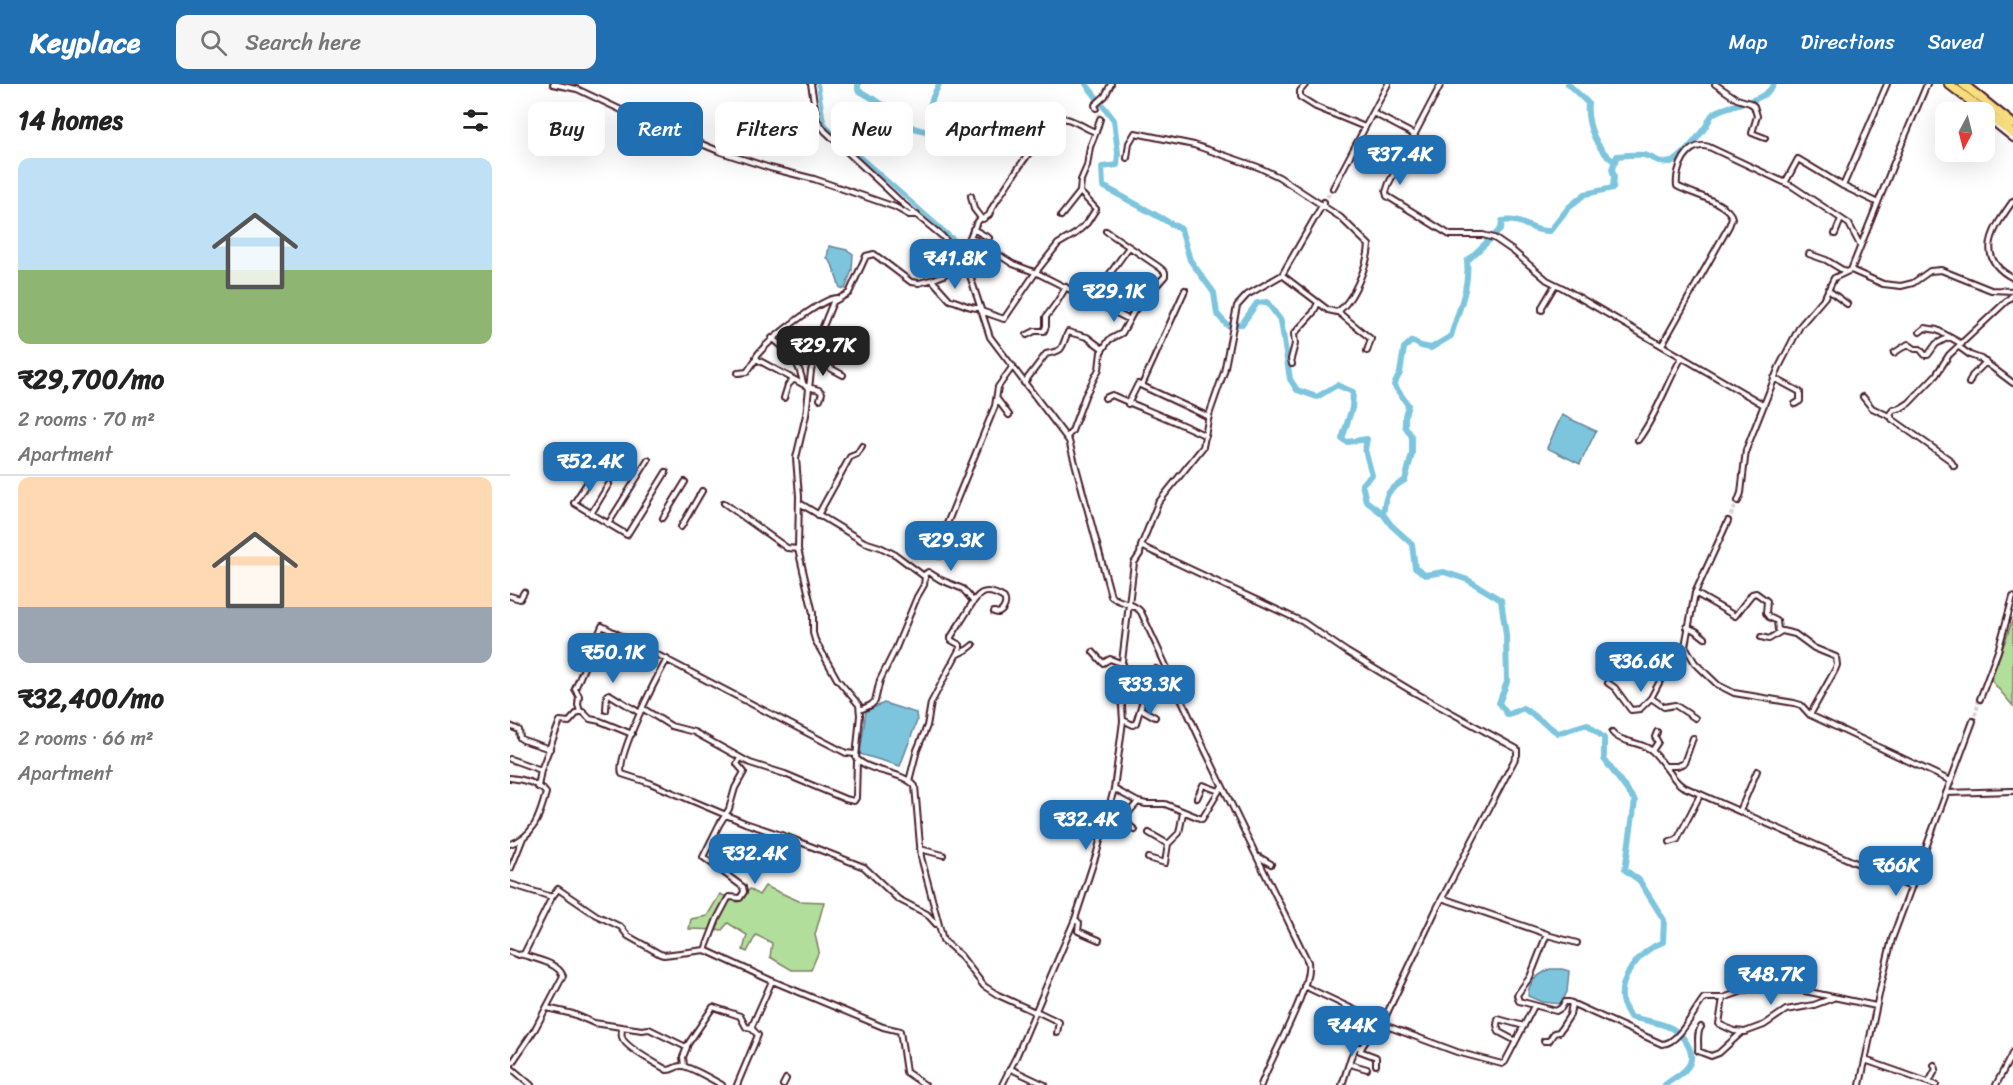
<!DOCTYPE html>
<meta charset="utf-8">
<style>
:root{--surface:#fff;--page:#f6f6f6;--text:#222;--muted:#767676;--line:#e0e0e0;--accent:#1f6fb2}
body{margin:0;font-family:Sriracha,sans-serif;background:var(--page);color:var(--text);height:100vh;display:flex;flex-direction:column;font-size:22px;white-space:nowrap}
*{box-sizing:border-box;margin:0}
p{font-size:20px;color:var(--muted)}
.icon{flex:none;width:33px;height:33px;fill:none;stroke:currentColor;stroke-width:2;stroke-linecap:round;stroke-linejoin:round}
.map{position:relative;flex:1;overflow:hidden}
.sheet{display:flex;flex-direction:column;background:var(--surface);width:510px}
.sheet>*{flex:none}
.hud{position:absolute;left:18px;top:18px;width:570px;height:54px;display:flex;gap:12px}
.needle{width:39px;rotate:187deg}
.tools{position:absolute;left:1425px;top:18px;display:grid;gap:12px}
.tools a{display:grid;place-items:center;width:60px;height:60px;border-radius:12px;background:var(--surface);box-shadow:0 6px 24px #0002;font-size:30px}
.price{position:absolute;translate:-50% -51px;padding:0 14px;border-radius:12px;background:var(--accent);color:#fff;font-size:20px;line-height:39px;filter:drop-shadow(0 2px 3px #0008)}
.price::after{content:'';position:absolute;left:50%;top:36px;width:18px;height:14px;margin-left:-9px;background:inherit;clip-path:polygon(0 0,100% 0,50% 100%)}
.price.current{background:#222;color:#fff}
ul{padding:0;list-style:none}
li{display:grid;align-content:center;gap:12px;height:318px;padding:0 18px}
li+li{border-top:2px solid var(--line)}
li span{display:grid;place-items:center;height:186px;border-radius:12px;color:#555}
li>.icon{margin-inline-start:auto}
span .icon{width:108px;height:108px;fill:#fffc;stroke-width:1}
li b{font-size:26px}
h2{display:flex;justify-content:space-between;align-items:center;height:72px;padding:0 18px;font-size:26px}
.pill{padding:0 21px;border-radius:12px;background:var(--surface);box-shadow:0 6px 24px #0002;font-size:21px;line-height:54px}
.pill.current{background:var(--accent);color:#fff}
header{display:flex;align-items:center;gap:36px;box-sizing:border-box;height:84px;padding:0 30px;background:var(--accent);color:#fff}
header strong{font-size:28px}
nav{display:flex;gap:33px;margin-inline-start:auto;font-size:21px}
.search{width:420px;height:54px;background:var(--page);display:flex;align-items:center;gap:15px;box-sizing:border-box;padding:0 21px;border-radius:12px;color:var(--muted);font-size:22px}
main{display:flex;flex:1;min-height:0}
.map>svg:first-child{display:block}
.green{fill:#b2de9b;stroke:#7e7e63;stroke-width:1.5}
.water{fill:#7dc5dd;stroke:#698396;stroke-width:1.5}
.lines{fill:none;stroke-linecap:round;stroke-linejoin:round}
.canal{stroke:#7dc5dd;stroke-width:4}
.river{stroke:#7dc5dd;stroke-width:6}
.street-tunnel{stroke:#dbd2d5;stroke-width:4;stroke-dasharray:4 2;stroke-linecap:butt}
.street-casing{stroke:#4a1f2b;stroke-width:8}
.highway-casing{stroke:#4a1f2b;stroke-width:12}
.street{stroke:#fff;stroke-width:4}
.highway{stroke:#fbe080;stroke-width:8}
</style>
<header>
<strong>Keyplace</strong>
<div class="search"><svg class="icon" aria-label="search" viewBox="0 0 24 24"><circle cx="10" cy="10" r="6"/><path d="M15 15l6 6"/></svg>Search here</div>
<nav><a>Map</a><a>Directions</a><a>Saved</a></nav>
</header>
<main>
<section class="sheet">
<h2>14 homes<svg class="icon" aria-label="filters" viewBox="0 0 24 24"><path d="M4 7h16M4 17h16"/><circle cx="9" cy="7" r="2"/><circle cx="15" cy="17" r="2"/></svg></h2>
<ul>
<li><span style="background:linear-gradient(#bfe0f5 60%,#8fb573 0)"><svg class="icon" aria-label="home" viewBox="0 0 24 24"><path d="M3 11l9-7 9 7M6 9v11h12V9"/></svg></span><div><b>₹29,700/mo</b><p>2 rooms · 70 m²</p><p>Apartment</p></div></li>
<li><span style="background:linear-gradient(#ffd9b3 70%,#9aa5b1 0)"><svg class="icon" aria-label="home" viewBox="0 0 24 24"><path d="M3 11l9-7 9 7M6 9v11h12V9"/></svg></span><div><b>₹32,400/mo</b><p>2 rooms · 66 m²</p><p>Apartment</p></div></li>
</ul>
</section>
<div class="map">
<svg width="1503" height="1001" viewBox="0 0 1503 1001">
<rect width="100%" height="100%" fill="#fff"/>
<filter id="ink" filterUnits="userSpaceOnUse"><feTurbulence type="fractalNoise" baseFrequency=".0167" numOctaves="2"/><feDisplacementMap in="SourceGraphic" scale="12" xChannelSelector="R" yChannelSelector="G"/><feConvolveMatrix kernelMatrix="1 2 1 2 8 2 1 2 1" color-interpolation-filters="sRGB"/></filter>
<g filter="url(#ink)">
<path class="green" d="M 1503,535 L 1503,622 L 1481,596 Z
M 255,802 L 289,817 L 314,818 L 305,851 L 309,867 L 301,886 L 282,886 L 260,873 L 262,859 L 246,851 L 237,868 L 233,866 L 237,851 L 218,839 L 212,846 L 179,845 L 181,835 L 197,832 L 210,810 L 228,818 L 240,805 L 249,811 Z"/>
<path class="water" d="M 319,162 L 337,166 L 343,170 L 342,186 L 335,205 L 330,204 L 322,180 L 317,174 Z
M 1052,331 L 1086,347 L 1070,380 L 1037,364 Z
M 374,619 L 406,629 L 407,637 L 390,682 L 350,670 L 356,627 Z
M 1040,885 L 1052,885 L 1059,887 L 1057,908 L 1051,920 L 1032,918 L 1018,912 C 1018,897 1028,891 1040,885 Z"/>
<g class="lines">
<path class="canal" d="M 308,0 L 314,38 L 320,46 L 447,158 L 451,170"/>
<path class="river" d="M 348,0 L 348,6 L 377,23 L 388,23 C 397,47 405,45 428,49 L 431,40 C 413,24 421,19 429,0
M 576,0 L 604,36 L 608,69 L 607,81 L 592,83 L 593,102 L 671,145 L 680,176 L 704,209 L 707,230 L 717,241 L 732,240 L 747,219 L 757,218 L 771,237 L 780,295 L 787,306 L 807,313 L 827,301 L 843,308 L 842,324 L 832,355 L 837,358 L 857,355 L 855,366 L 862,391 L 852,400 L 856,417 L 873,430 L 881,441 L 902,460 L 905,484 L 915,491 L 934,488 L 958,496 L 991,516 L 996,551 L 997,598 L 989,619 L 998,631 L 1013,624 L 1048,649 L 1077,640 L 1094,654 L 1094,675 L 1125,717 L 1115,786 L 1129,796 L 1154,836 L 1153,858 C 1131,866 1106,895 1113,920 C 1115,924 1118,929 1120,933 C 1133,936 1150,938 1161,944 C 1172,950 1185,966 1180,979 C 1176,989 1163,994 1155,1001
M 1058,0 L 1078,19 C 1076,40 1086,66 1105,78
M 873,430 C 876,409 877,407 895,396 L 902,370 L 902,353 L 895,342 L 895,332 L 898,321 L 884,301 L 890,289 L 894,264 L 902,257 L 911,262 L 921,264 L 941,252 C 948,227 960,203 957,177 L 991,145 L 992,137 C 1015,134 1020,148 1040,147 L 1059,123 L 1075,110 L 1103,104 L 1104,92 L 1102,85 L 1107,72 C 1116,71 1126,70 1134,71 C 1144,73 1150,81 1161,78 C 1171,76 1189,52 1196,42 C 1198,39 1200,33 1203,30 C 1217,19 1255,20 1264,0"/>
<path class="street-tunnel" d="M 586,24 L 590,35
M 814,118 L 823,104
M 1218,437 L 1228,417
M 1463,637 L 1470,615"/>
<g class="street-casing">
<path id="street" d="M 43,0 L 67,5 L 124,32 L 211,68 L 260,84 L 304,95 L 385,123 L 399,131 L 407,131
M 301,0 L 307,36 L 315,47 L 392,119 L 432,152 L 439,160 L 445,176
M 796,0 L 790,7 L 790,13 L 806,23 L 855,43
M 931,0 L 879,99 L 876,108 L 877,112 L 940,151 L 973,151 L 984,154 L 1003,167 L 1037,196 L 1053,204 L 1254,321
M 1205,0 L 1227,15 L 1240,19 L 1244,22 L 1247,32 L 1242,49 L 1255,54
M 586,24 L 585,21 L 595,12 L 601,0
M 863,29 L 905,51
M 1474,32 L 1503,55
M 617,74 L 619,59 L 625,49 L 684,61 L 748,83 L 769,93 L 830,133 L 859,161 C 858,180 843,218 827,228 L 818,226 L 772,191
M 1275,99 L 1288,75 L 1333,102 L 1368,119
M 1333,102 L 1377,0
M 823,104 L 878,0
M 461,112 L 464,125 L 471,134
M 1503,117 C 1484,144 1463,173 1503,194
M 551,132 L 570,108 L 571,96 L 577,82 L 580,63 L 586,48
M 463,145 L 479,154
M 1325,150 L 1331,135
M 461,153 L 503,180 L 527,189 L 618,235
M 452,167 L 480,253 L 559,357 L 601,512 C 610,520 623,518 631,528 L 695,666 L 798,878 C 802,904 761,973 751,1001
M 1299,170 L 1316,176 L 1336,188
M 1341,186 L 1373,200 L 1391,202 L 1403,199 L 1420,187 L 1431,186 L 1481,206 L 1503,207
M 423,197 L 440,216 C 451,218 459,225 470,224
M 1318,206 L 1337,220
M 581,216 L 619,163
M 1032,226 L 1032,223 L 1045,201
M 471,227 L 494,235 L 526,188 L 548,160 L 565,150 L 577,139 L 586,125 L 570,108
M 828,228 L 861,255 L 857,267
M 1410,248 L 1415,244 L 1427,246 L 1452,260
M 517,251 L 525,247 L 534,247 L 536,242 L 536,233 L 547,218 L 556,203
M 262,254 C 281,269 288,275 293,299
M 1152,261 L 1219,142 L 1222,134 C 1219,118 1180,110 1167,102 C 1165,85 1177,56 1199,63 L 1282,102 L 1339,140 L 1350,161
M 1449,263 L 1460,271 L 1471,275 L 1503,299
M 1384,269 L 1398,260 L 1405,265 L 1410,265 L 1415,271 L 1418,271 L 1426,260 L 1439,253
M 304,273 L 316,276 L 320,284 L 333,291
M 782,280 L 781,275 L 785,260 L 784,250 L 803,229 L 808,219
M 228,289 L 237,288 L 246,275
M 1264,294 L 1290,308 L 1290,317 L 1285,320
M 514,299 L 536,270 C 555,266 550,266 558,248 L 577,253 L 593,265
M 1459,299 L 1462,292 L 1476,278
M 632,301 L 675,206
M 1353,313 L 1362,324 L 1379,332
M 274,314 L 278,301 L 283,296
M 595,314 L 602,311 C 633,325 666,337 696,352
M 310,315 L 312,309 L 309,306 L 298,303 L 248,276 L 246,273 C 254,259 313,213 327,214
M 487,315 L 499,331
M 618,320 L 628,300 L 699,333
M 557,353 L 562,347 L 575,312 L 589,285 L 591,268 L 599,256 L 612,249 L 624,227 L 655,192 L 655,188 L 649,183 L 596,147
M 1128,356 C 1147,331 1156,300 1172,273
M 1444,382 L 1440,376 L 1382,335 L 1380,330 L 1383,326 L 1391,324 L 1399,319 L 1426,291 L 1439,271 L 1503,211
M 83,390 L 64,419 L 117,451 L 156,388
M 1228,417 L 1231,409 L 1236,366 L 1269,283 L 1290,242 L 1315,213 L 1324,194 L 1341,186 L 1383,81 L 1417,0
M 214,419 L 277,464 L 288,465
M 289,421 L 291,420 L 354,458 L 370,463 L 386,471 L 415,493 L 414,501 L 407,513 L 386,564 L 370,596 L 365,617 L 361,621 L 350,626
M 81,430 L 99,400
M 308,431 L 340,373 L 347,370 L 352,362
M 153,434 L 175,398
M 1218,437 L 1185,509 L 1175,562 L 1185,579 L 1208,601 L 1224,609 L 1284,619 L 1291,621 L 1300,631 L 1441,697
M 98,440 L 138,376
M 171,443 L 192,407
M 631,462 L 793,538 L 837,568 L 900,606 L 1007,665 L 1007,671 L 927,824 L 872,940
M 430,472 L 434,447 L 485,322 L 488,303 L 503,282
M 414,491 L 418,488 L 431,496 L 453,505 L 462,516
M 1185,509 L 1225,532 L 1242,510 L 1246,509 L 1257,517 L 1256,529 L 1259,533 L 1267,537 L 1268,546 L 1285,550 L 1304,564 L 1326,573 L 1327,581 L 1325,586 L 1300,631
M 0,512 L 10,515 L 14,508
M 1177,543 L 1186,547 L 1195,554
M 1251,553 L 1259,555 L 1270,548
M 1174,562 L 1157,584 L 1141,614 L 1154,623 L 1165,621 L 1168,623 L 1185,634
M 583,568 L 593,579 L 600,575 L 613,580
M 448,570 L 458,565 L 463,561
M 157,575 C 147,593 105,674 112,690 L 140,699 L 235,739 L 277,753 L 354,783 L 388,815 L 417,830 L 426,840
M 1098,599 L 1105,604 L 1121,626 L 1130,625 L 1141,614
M 1470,615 L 1488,567 L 1503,513
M 132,624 L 161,642 L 184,648 L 240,679 L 275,690 L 335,715 L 344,717 L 346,714 L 347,677
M 631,625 L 645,633
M 96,626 L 97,611 L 99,610 L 130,629
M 70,627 L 68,621 L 69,612 L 65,605 L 92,542 L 336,669 L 345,670
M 613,636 L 623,641 L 626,639 L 638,600 L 646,585
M 0,642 L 9,646 L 10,654 L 13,656 L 40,665
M 1102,648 C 1110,659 1129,657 1141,666 C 1153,676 1162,696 1172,702 L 1401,803
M 1142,667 L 1148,658 L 1145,653 L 1147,648
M 0,675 L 31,686
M 1156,682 L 1167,682 L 1174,679 L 1183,654
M 0,694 C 12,695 29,699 36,709 C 30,731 24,753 0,760
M 399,697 L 407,666 L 417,642 L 421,619 L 450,564 L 450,561 L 441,556 L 441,553 C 446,545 452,536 457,528 C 467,510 473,501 494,514 C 497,519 494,527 488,529 L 484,528
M 28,703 L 31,686 L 50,637 L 59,638 L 68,628 L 73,628 L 80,635 L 90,637 L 122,650
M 604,705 L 628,718 L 636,720 L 655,720 L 692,735 L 712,702
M 1436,709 L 1503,707
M 687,714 L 693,701 L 709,707
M 1230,727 L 1247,687
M 625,746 C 610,735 618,729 628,718
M 639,749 L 658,760
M 1160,758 L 1167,756 L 1190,711
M 410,765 L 433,771
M 749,773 L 761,780
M 638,774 L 655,779 L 658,760 L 669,749 L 673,729
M 1,784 L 13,754
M 0,800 L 42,813
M 932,814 L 1037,850 L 1020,893 L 1007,911 L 1009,917 L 1046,927 L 1051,924 L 1055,918 L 1059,918 L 1152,960 C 1169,960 1184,926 1194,914 L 1213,914 L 1250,901 L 1261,900 L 1366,922
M 565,835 L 569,839 L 568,847 L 589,856
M 1037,851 L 1067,859
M 195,866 L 207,835 L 217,816 L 219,813 L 230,814 L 234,808 L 233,803 L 193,773 L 209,741 L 219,725 L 225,704 L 234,688 L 227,680 L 230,674
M 0,868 L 8,871 L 14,870 L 42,813 L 48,805 L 86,831 L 111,843 L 118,852 L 150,870 L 154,871 L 195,866 L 260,896 L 373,943 L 390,947 L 396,988 L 415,1001
M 794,902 L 847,927 L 866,938 L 947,968 L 992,980 L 995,978 L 1024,922
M 1213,914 L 1209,940 L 1224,947 L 1235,948 L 1254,941 L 1276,926 L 1304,921 L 1323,914
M 37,924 L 63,930 L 84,939 L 132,946 L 139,945 L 176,963 L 203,923 L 230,932 L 236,943 L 242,944
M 526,927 L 549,938 L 547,949
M 525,928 L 488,911 L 474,902 L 450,871 L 433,856 L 411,773 L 405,702 C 392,687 360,689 346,674 L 350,631 L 349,621 L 327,595 L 305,556 L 303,549 L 303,529 L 288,465 L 289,412 L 286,374 L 296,331 L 301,287 L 312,245 L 323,218 L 339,209 L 356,172 L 364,170 L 401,198 L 409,199 L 424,195 L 434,191 L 438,187 L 456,162 L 466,140 L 471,134 L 473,135 L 479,131 L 482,124 C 491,110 539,35 551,34 C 563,34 575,45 586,48 L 590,35
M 112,943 C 112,947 111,950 112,953 C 114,963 147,980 157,986 C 164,986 165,982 171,982 C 177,981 205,997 212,1001
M 1191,943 C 1186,949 1189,959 1188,967 L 1201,972 L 1209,969 L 1232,948
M 1006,957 L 989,948 L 987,941 L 988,935 L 1014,942
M 1034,957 L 1039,957 L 1044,949 L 1049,948 L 1060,931 L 1062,919
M 852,963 L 850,967 L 866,973 L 866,981
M 1355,976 L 1426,1001
M 840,980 L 857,985
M 0,982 L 25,945 L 53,892 C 48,879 26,875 13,871
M 174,982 L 173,973 L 177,963
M 0,983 L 21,1001
M 501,985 L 535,1001
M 1419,998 L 1426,985 L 1424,981
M 227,1001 L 248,951 L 242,945 L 242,942 L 262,897
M 273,1001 L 276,995
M 492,1001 L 507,971 L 565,835 L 587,768 L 604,705 L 613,637 L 610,594 L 624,479 L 630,470 L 631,462 L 648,419 L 693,363 L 699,331 L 714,288 L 727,222 L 737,211 L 772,191 L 814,118
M 832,1001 L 841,973 L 846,963 L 852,963 L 866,941 L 866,938
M 1350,1001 L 1371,901 L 1382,855 L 1463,637
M 1486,1001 L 1503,968"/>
</g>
<g class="highway-casing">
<path id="highway" d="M 1439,0 L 1503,50
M 1453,0 L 1503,40"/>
</g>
<use href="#street" class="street"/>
<use href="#highway" class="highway"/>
</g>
</g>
</svg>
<div class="tools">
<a><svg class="needle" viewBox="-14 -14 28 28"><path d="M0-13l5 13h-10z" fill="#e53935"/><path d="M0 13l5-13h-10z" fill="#767676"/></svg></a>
</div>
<b class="price" style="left:890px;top:102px">₹37.4K</b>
<b class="price" style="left:445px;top:206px">₹41.8K</b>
<b class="price" style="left:604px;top:239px">₹29.1K</b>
<b class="price current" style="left:313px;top:293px">₹29.7K</b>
<b class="price" style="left:80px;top:409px">₹52.4K</b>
<b class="price" style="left:441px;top:488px">₹29.3K</b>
<b class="price" style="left:103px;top:600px">₹50.1K</b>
<b class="price" style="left:1131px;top:609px">₹36.6K</b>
<b class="price" style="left:640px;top:632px">₹33.3K</b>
<b class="price" style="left:576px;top:767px">₹32.4K</b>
<b class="price" style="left:245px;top:801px">₹32.4K</b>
<b class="price" style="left:1386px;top:813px">₹66K</b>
<b class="price" style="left:1261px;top:922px">₹48.7K</b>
<b class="price" style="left:842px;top:973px">₹44K</b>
<div class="hud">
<a class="pill">Buy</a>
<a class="pill current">Rent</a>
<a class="pill">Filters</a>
<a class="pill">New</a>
<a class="pill">Apartment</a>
</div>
</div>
</main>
